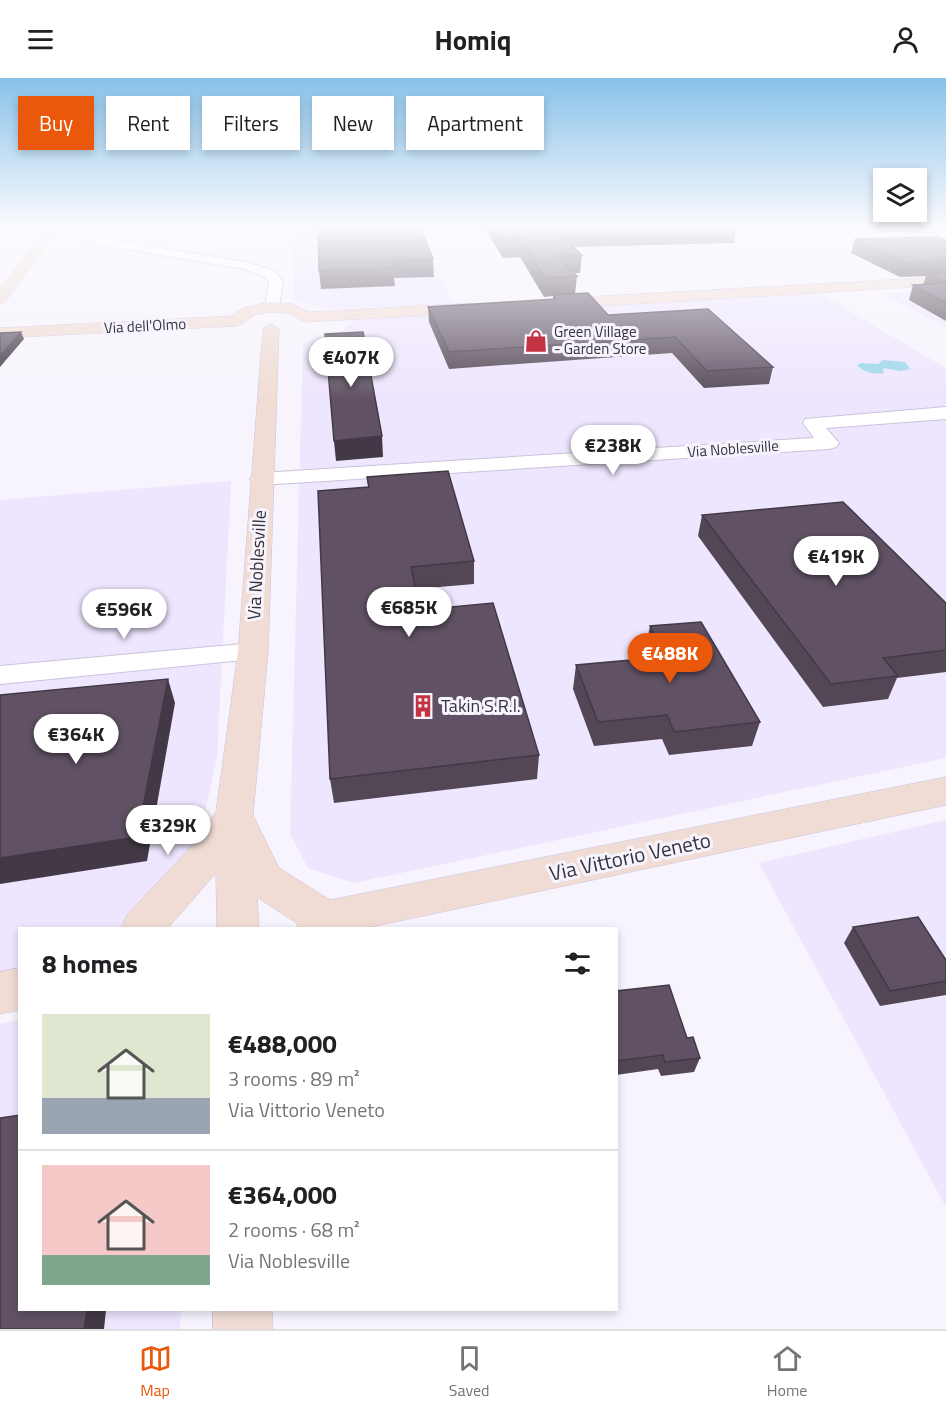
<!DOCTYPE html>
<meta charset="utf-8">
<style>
:root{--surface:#fff;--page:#f6f6f6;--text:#202124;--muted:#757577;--line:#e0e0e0;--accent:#ea580c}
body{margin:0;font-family:"Titillium Web",sans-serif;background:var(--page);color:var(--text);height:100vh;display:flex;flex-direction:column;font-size:22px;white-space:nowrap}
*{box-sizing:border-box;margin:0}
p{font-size:20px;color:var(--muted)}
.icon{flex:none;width:33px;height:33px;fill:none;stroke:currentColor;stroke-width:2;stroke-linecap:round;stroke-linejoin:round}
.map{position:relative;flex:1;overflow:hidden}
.side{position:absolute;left:18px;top:849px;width:600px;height:384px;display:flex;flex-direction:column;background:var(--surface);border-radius:0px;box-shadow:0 3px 9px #0003}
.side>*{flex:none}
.banner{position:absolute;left:18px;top:18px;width:600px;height:54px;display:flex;gap:12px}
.buttons{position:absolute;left:873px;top:90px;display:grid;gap:12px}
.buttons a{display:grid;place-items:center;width:54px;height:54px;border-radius:0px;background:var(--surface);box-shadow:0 3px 9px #0003;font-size:30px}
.price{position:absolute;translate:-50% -51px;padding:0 14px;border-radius:21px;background:#fff;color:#222;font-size:20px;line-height:39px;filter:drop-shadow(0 2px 3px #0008)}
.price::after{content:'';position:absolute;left:50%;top:36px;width:18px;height:14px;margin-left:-9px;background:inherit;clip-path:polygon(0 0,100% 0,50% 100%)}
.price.on{background:var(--accent);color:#fff}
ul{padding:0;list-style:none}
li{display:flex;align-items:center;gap:18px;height:150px;padding:0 24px}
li+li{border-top:2px solid var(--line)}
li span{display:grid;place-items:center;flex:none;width:168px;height:120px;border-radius:0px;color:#555}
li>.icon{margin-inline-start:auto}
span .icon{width:72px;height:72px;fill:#fffc;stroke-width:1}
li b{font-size:26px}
h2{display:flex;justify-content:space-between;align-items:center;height:72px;padding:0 24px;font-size:26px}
.chip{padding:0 21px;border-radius:0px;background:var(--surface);box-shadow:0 3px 9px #0003;font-size:21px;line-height:54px}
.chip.on{background:var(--accent);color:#fff}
header{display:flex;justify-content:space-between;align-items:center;height:78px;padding:0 24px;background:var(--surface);font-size:27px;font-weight:700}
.tabs{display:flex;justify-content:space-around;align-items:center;height:84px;border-top:2px solid var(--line);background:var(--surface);font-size:16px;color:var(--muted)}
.tabs a{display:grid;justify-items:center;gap:3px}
.tabs .on{color:var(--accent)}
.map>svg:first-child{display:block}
.built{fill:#eee5fe}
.water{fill:#98d6ea}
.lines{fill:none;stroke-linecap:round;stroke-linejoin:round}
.street-casing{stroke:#cbc3da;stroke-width:2}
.secondary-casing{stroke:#cbc3da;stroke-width:1}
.street{fill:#fff;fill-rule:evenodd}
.secondary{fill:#f0dcd4;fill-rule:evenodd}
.wall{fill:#534756}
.shaded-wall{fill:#433946}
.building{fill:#605264;stroke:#433946;stroke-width:1.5}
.labels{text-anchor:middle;stroke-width:6;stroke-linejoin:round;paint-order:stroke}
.far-street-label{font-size:15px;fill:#36333c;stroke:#f7f4fd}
.far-poi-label{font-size:15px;fill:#36333c;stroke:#f7f4fd;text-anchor:start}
.street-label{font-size:18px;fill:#36333c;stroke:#f7f4fd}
.poi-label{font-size:18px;fill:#36333c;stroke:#f7f4fd;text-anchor:start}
.near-street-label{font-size:21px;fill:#36333c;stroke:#f7f4fd}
</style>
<header><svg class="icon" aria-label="menu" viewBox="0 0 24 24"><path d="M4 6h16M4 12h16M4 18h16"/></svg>Homiq<svg class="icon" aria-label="person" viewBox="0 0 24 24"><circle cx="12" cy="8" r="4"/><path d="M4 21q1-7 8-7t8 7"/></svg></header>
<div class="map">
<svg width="946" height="1251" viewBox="0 0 946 1251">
<rect width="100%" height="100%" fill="#f7f4fd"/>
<path class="built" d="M 293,148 L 420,148 L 453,226 L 330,231 L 294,222 Z
M 946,208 L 946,250 L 884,216 L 911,214 L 908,211 Z
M 819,215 L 946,290 L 946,680 L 354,805 L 308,790 L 290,756 L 303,265 L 342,253 L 354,242 Z
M 231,403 L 217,680 L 198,766 L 133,844 L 124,850 L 20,850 L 19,891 L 0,895 L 0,422 Z
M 946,742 L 946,1129 L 759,785 Z
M 19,942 L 20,1232 L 181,1232 L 180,1251 L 0,1251 L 0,946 Z"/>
<path class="water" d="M 883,282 L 905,284 L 910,291 L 900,293 L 883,290 L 884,295 C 874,297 864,294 857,287 L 861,285 L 878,286 Z"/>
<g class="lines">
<g class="street-casing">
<path id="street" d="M 48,148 L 64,148 L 92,158 L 245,184 L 273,192 L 283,203 L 279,229 L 272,233 L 265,229 L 269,204 L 263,198 L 243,191 L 90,165 Z
M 946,329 L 946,341 L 826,350 L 839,365 L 836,369 L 829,371 L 261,407 L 254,405 L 250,401 L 254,397 L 261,395 L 814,360 L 803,345 L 805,341 Z
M 253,565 L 263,568 L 267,574 L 263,580 L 0,606 L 0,588 Z"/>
</g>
<g class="secondary-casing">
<path id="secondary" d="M 48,148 L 60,148 L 5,224 L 0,226 L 0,211 Z
M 946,199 L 946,207 L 552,231 L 544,226 L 552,221 Z
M 270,224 L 292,226 L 309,234 L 474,225 L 482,230 L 474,235 L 305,244 L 288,235 L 270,234 L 254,237 L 242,246 L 236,248 L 0,260 L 0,250 L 231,238 L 243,230 Z
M 271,246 L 279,251 L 268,574 L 253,737 L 279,790 L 330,822 L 946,699 L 946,727 L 366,850 L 296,850 L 298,846 L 257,819 L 259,850 L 217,850 L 216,795 L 168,850 L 121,850 L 127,837 L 188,772 L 216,734 L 238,574 L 263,251 Z
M 20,890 L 20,932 L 0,936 L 0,894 Z
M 213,1232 L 272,1232 L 273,1251 L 213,1251 Z"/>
</g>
<use href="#street" class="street"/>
<use href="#secondary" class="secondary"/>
</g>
<path class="wall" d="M 318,148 L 433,181 L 434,199 L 394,200 L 395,208 L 321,211 L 319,193 Z
M 483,148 L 737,148 L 734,165 L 573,169 L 582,177 L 580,195 L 574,195 L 577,198 L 575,216 L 608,237 L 773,289 L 769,306 L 704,310 L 672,275 L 449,291 L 429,244 L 428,229 L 553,222 L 553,218 L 544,219 L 520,179 L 503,180 Z
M 855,161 L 946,162 L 946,243 L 909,222 L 913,207 L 923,207 L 926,198 L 900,199 L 851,175 Z
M 367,399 L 474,483 L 474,506 L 416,511 L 420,532 L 539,677 L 537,701 L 334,725 L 330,701 L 368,409 Z
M 702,437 L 946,525 L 946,594 L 897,600 L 888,621 L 823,629 L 698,458 Z
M 650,548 L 760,644 L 752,668 L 669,677 L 662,661 L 594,668 L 573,611 L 576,587 L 650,580 L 645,572 Z
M 853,849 L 946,882 L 946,917 L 880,928 L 844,865 Z
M 616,913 L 687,960 L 700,980 L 694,994 L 661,998 L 658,991 L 616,997 Z"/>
<path class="shaded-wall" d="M 21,254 L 24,261 L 0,289 L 0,278 Z
M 382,358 L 383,379 L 336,383 L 334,363 Z
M 168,601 L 175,625 L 147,783 L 0,806 L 0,780 Z
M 87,1232 L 106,1232 L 104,1251 L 84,1251 Z"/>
<path class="building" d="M 318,148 L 420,148 L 433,181 L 392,183 L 394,190 L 319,193 Z
M 494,148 L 737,148 L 555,153 L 582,177 L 557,178 L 577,198 L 545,200 L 520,161 L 503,162 Z
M 939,159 L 946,162 L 946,183 L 904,185 L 855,161 Z
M 946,194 L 946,205 L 927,196 Z
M 946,205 L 946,225 L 913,207 Z
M 588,215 L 608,237 L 708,231 L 773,289 L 707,293 L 675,259 L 449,274 L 428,229 L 556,221 L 553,217 Z
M 21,254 L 0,278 L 0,255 Z
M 363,254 L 382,358 L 334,363 L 325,256 Z
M 448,393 L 474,483 L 411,489 L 420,532 L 493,525 L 539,677 L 330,701 L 318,413 L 369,409 L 367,399 Z
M 843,424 L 946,525 L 946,572 L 883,580 L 898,598 L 831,606 L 702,437 Z
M 701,544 L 760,644 L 674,654 L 667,637 L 598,644 L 576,587 L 665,579 L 650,548 Z
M 168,601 L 137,759 L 0,780 L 0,617 Z
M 918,839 L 946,882 L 946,903 L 890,913 L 853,849 Z
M 669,907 L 687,960 L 693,959 L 700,980 L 665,984 L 663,977 L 616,983 L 616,913 Z
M 20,1037 L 20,1232 L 87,1232 L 84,1251 L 0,1251 L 0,1040 Z"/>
<linearGradient id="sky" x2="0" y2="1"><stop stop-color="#88c2e9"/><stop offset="0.46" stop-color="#fbfafe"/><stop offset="1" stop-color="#fbfafe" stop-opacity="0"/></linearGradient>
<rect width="946" height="323" fill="url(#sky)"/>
<defs>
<g id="shop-bare" transform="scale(1.8)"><path d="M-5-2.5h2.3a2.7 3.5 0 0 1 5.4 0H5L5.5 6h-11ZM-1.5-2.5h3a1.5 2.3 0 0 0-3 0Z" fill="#c43341" stroke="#f7f4fd" stroke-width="2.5" paint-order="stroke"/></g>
<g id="building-bare" transform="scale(1.8)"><path d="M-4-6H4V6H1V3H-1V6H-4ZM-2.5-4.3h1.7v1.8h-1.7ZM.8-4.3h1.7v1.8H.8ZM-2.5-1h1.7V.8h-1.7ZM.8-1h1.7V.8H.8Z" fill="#c43341" stroke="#f7f4fd" stroke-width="2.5" paint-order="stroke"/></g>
</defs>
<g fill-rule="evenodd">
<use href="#shop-bare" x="536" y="263"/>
<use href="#building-bare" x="423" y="628"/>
</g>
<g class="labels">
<g class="far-street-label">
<text transform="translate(145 248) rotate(-3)" y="5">Via dell'Olmo</text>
<text transform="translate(733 371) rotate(-4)" y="5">Via Noblesville</text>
</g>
<g class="far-poi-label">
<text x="554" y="259">Green Village<tspan x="554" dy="17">- Garden Store</tspan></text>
</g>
<g class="street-label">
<text transform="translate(257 487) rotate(-87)" y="6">Via Noblesville</text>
</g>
<g class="poi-label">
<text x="441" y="634">Takin S.R.l.</text>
</g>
<g class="near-street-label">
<text transform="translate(630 779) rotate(-12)" y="7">Via Vittorio Veneto</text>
</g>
</g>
</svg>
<div class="buttons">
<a><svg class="icon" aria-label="layers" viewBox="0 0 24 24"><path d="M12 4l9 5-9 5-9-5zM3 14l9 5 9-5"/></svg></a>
</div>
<b class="price" style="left:351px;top:310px">€407K</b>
<b class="price" style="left:613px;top:398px">€238K</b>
<b class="price" style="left:836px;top:509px">€419K</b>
<b class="price" style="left:409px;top:560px">€685K</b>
<b class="price" style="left:124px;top:562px">€596K</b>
<b class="price on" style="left:670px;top:606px">€488K</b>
<b class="price" style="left:76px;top:687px">€364K</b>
<b class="price" style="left:168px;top:778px">€329K</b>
<div class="banner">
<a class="chip on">Buy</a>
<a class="chip">Rent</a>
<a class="chip">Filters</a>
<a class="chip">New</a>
<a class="chip">Apartment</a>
</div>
<section class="side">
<h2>8 homes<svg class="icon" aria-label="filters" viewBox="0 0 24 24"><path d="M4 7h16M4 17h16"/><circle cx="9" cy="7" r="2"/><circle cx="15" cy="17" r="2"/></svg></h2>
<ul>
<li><span style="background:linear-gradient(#dfe7d0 70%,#9aa5b1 0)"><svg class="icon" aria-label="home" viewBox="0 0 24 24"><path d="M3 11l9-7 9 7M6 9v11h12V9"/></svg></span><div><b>€488,000</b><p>3 rooms · 89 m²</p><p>Via Vittorio Veneto</p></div></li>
<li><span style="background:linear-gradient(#f6c9c9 75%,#7fa58c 0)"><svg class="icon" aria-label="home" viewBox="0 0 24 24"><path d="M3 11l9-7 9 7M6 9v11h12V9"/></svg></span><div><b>€364,000</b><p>2 rooms · 68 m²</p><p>Via Noblesville</p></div></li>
</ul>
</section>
</div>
<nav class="tabs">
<a class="on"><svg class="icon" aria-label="map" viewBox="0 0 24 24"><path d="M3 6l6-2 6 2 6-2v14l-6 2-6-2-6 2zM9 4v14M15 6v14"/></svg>Map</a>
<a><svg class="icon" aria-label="saved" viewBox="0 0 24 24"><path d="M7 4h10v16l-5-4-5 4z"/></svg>Saved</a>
<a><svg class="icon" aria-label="home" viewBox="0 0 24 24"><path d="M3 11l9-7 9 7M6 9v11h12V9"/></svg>Home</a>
</nav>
